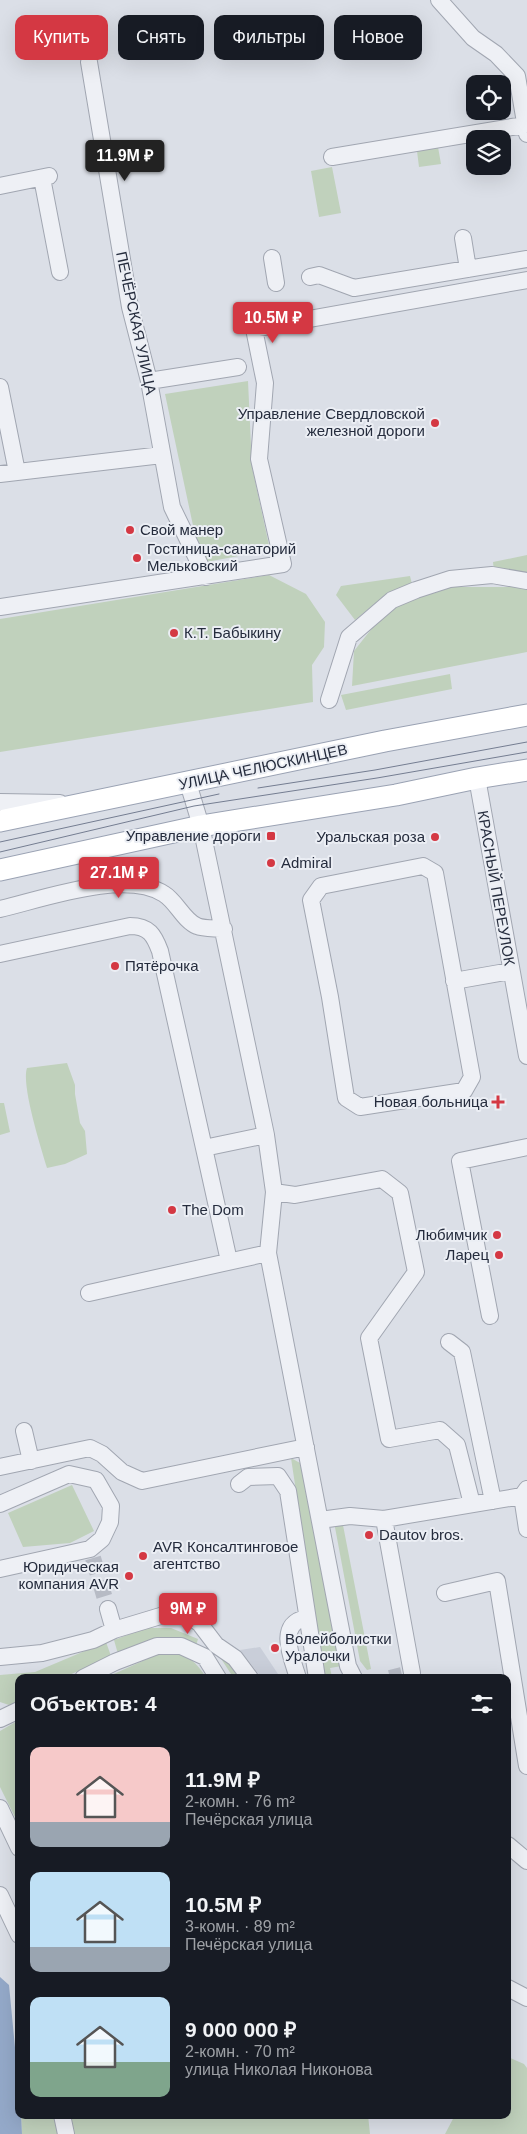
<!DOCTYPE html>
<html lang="ru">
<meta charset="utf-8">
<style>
:root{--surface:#171b24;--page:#20242c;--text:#f1f3f6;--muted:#9ea1a6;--accent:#d43843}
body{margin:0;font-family:Helvetica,sans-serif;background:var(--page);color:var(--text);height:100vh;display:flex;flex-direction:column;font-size:19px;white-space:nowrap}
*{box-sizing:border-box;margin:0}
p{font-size:16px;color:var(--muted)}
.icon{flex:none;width:28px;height:28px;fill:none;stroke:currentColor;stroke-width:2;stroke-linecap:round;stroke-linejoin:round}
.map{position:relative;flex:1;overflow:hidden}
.details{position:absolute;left:15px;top:1674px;width:496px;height:445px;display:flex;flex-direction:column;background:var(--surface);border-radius:10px;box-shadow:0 5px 20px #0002}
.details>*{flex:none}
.guide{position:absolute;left:15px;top:15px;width:498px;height:45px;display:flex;gap:10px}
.tools{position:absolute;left:466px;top:75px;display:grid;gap:10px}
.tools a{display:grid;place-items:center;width:45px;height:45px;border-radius:10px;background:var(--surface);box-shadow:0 5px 20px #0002;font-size:25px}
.price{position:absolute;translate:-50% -42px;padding:0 11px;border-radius:5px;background:var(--accent);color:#fff;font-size:16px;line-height:32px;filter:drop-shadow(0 1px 2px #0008)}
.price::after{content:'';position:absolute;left:50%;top:30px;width:15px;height:11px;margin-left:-8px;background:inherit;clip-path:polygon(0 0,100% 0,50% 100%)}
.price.selected{background:#222;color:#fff}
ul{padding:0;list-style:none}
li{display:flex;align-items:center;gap:15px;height:125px;padding:0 15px}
li span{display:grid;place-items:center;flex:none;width:140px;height:100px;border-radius:10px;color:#555}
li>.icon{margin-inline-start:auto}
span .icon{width:60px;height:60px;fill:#fffc;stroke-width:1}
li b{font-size:21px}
h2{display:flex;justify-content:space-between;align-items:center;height:60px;padding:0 15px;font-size:21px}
.chip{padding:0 18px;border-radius:10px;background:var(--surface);box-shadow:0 5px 20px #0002;font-size:18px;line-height:45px}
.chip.selected{background:var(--accent);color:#fff}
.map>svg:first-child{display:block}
.built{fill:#c9ced9}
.green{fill:#c0d1bc}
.water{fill:#94a9c9}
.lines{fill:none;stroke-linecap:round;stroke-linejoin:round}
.minor-tunnel{stroke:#b7bbc5;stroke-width:16;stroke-dasharray:16 8;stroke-linecap:butt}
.minor-casing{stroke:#a1a6b1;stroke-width:18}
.major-casing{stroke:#9aa2b3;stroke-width:23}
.minor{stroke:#eef0f5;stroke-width:16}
.major{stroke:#fff;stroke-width:21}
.tram{stroke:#747d91;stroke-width:1}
.poi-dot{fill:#d43843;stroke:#ebeef4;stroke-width:2}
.labels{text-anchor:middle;stroke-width:4;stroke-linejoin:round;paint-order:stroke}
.street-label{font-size:15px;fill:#252c3d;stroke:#ebeef4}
.poi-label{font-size:15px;fill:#252c3d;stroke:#ebeef4;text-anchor:start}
</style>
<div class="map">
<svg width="527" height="2134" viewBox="0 0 527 2134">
<rect width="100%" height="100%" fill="#dbdfe7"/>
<path class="built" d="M 260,1647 L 280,1677 L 261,1677 L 240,1650 Z"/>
<path class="green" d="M 438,147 L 441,164 L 419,167 L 417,151 Z
M 332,167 L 341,213 L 319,217 L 311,171 Z
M 248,381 L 252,467 L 270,550 L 201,563 L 165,394 Z
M 527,555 L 527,572 L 494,571 L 493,562 Z
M 269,575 L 306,594 L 325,622 L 324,647 L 312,665 L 313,702 L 0,752 L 0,619 Z
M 410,576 L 412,584 L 383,597 L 355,620 L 336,595 L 341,586 Z
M 452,587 L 523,587 L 527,589 L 527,652 L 352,686 L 354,651 L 388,608 Z
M 450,674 L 452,689 L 346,710 L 341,695 Z
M 67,1063 L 75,1085 L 75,1094 L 80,1123 L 85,1131 L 87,1154 L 65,1164 L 47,1168 C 41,1148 21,1085 27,1068 Z
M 0,1103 L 4,1103 L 10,1132 L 0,1135 Z
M 291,1458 L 300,1463 L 342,1666 L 330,1668 L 332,1677 L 324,1677 Z
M 72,1485 L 94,1531 L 70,1543 L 23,1547 L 8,1513 Z
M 342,1520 L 371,1669 L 367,1670 L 360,1661 L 334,1522 Z
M 146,1628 L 171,1628 L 198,1639 L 195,1649 L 118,1654 L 114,1640 Z
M 106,1642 L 111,1656 L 65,1677 L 19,1678 L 19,1704 L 15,1707 L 0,1702 L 0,1675 L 35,1672 Z
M 216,1651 L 242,1677 L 233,1677 Z
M 158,1654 C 184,1653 191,1655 206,1677 L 105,1678 Z
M 19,1720 L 19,1825 L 0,1787 L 0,1731 Z
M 508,2057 L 524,2064 L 527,2068 L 527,2134 L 445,2134 L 455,2115 L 508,2115 Z
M 21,2115 L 368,2115 L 370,2134 L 22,2134 Z"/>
<path class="water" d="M 0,1977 L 9,1985 L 19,2089 L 19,2115 L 21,2115 L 22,2134 L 0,2134 Z"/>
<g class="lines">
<path class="minor-tunnel" d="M 93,1558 L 108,1609
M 390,1678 L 402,1675"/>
<g class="minor-casing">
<path id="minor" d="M 439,0 L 473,38 L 496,54 L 517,76 L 527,134
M 89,62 L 130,307 L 149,381 L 172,507 L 206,577
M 332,157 L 524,125
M 42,178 L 60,272
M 0,186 L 49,176
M 463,238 L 468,269
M 272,258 L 276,283
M 310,277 L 319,275 L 354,288 L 527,259
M 149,381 L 238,367
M 0,387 L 17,472
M 0,474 L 162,455
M 0,607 L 283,564 L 259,459 L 265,383 L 254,329 L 527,280
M 329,700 L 349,637 L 392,600 L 416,590 L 450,579 L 492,575 L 527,581
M 477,778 L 527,1056
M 188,783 L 201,826 L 266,1135 L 274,1192 L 268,1253 L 348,1666 L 354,1678
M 0,802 L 60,803
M 423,866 L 435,873 L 472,1077 L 464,1091 L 360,1107 L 346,1098 L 330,997 L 311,900 L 321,886 Z
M 0,909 C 43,899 125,869 164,894 C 176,901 184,921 197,926 C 204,929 215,928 224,929
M 0,954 L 130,926 C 149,926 154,935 160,951 L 204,1148 L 266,1135
M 454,981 L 511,971
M 204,1148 L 229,1261
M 274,1192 L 295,1195 L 382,1179 L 400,1193 L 416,1272 L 369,1338 L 389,1439 L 440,1430 L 457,1445 L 472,1504
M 89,1293 L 268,1253
M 490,1316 L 460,1161 L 527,1147
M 449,1342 L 462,1352 L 493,1501
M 24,1431 L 31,1461
M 0,1467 L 90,1448 L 102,1454 L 122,1472 L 142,1481 L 306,1447
M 239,1484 L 248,1477 L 278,1476 L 288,1491 L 317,1678
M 522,1496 L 527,1529
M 0,1504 L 69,1474 L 96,1480 L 111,1506 L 110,1522 L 102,1539 L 90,1549 L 0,1569
M 384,1519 L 412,1673
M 320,1520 L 350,1516 L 384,1519 L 522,1496 L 527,1489
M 445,1593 L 497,1581 L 527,1766
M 108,1609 L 114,1630
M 0,1657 L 42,1653 L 93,1640 L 114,1630 L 167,1614 L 191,1617 L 200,1624 L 216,1645 L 235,1658 L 250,1678
M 83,1678 L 115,1662 L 157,1646 L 181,1646 L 205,1657 L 218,1678
M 298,1678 C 292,1658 276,1624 306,1618
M 0,1719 L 19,1710
M 0,1808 L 19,1848
M 508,1845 L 527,1861
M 0,1895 L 19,1935
M 508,1988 L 527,1998
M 62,2115 L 66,2134"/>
</g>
<g class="major-casing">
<path id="major" d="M 0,821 L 385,741 L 527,715
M 0,870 L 201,826 L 396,795 L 477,778 L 527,770"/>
</g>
<use href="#minor" class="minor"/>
<use href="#major" class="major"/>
<path class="tram" d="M 258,788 L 375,770 L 527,742
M 0,842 L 219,794
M 0,852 L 194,806 L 377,778 L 527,752"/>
</g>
<g class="poi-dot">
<circle cx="435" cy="423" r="5"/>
<circle cx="130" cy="530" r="5"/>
<circle cx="137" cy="558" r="5"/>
<circle cx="174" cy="633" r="5"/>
<rect x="266" y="831" width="10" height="10" rx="2.5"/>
<circle cx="435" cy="837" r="5"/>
<circle cx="271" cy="863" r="5"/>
<circle cx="115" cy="966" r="5"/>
<path d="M495.5 1094.5h5v5h5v5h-5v5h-5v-5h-5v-5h5z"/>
<circle cx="172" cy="1210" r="5"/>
<circle cx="497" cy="1235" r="5"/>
<circle cx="499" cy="1255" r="5"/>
<circle cx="369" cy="1535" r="5"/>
<circle cx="143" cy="1556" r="5"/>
<circle cx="129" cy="1576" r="5"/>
<circle cx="275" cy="1648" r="5"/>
</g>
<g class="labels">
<g class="street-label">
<text transform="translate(136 323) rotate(78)" y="5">ПЕЧЁРСКАЯ УЛИЦА</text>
<text transform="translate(263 767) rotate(-12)" y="5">УЛИЦА ЧЕЛЮСКИНЦЕВ</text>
<text transform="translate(496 888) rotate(80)" y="5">КРАСНЫЙ ПЕРЕУЛОК</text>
</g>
<g class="poi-label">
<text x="425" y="419" text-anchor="end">Управление Свердловской<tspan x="425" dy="17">железной дороги</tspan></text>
<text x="140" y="535">Свой манер</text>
<text x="147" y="554">Гостиница-санаторий<tspan x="147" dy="17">Мельковский</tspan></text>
<text x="184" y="638">К.Т. Бабыкину</text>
<text x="261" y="841" text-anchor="end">Управление дороги</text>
<text x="425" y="842" text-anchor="end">Уральская роза</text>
<text x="281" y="868">Admiral</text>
<text x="125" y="971">Пятёрочка</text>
<text x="488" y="1107" text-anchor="end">Новая больница</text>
<text x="182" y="1215">The Dom</text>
<text x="487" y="1240" text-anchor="end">Любимчик</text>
<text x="489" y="1260" text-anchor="end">Ларец</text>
<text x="379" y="1540">Dautov bros.</text>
<text x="153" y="1552">AVR Консалтинговое<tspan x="153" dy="17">агентство</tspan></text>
<text x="119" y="1572" text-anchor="end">Юридическая<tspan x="119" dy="17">компания AVR</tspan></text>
<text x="285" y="1644">Волейболистки<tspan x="285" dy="17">Уралочки</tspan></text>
</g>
</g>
</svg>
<div class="tools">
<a><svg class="icon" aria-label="locate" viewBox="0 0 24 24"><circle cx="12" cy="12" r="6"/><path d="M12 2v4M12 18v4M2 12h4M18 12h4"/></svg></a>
<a><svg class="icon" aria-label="layers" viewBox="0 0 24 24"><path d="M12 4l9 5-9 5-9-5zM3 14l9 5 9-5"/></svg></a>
</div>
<b class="price selected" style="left:125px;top:182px">11.9M ₽</b>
<b class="price" style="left:273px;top:344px">10.5M ₽</b>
<b class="price" style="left:119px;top:899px">27.1M ₽</b>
<b class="price" style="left:188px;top:1635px">9M ₽</b>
<div class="guide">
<a class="chip selected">Купить</a>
<a class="chip">Снять</a>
<a class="chip">Фильтры</a>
<a class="chip">Новое</a>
</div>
<section class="details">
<h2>Объектов: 4<svg class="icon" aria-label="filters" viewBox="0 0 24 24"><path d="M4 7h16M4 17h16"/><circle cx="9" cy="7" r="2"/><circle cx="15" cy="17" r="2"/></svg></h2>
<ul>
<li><span style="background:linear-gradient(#f6c9c9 75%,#9aa5b1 0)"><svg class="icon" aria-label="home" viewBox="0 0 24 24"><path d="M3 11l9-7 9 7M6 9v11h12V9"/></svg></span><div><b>11.9M ₽</b><p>2-комн. · 76 m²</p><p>Печёрская улица</p></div></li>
<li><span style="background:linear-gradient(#bfe0f5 75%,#9aa5b1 0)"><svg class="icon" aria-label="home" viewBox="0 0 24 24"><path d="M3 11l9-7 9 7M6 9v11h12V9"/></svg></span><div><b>10.5M ₽</b><p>3-комн. · 89 m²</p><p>Печёрская улица</p></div></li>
<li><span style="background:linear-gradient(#bfe0f5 65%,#7fa58c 0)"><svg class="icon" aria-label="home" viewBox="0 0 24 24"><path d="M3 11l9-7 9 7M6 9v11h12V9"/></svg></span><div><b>9 000 000 ₽</b><p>2-комн. · 70 m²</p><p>улица Николая Никонова</p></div></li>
</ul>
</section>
</div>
